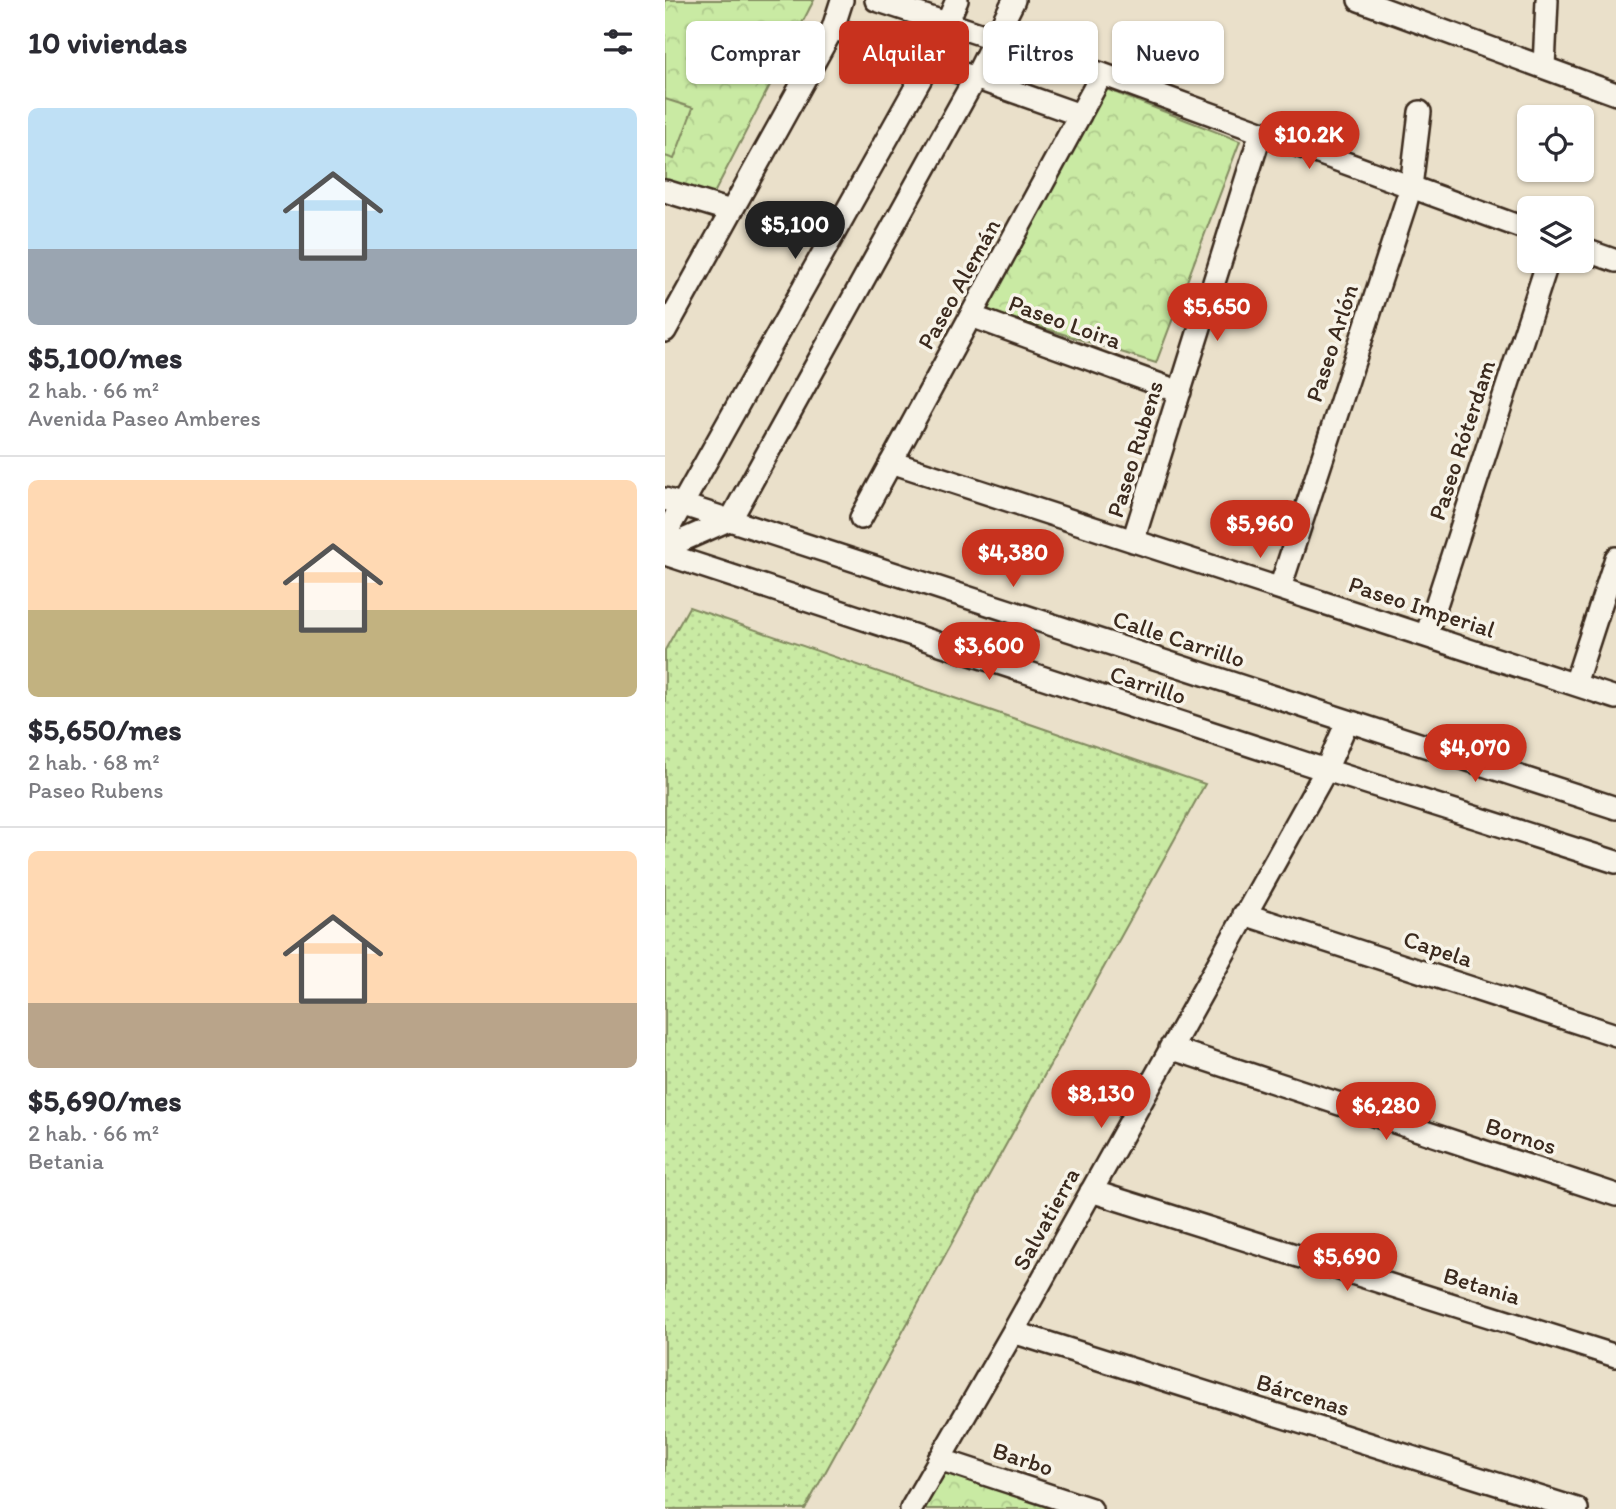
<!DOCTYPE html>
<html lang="es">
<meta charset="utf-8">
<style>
:root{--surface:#fff;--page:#f7f7f7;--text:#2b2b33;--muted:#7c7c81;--line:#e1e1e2;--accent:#c8321e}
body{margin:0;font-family:Itim,sans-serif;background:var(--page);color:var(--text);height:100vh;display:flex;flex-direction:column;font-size:26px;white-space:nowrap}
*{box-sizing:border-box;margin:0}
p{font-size:23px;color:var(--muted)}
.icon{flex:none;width:38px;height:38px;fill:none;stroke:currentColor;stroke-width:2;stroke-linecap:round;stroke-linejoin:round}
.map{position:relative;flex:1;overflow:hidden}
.panel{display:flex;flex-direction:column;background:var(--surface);width:665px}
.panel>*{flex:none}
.guide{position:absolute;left:21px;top:21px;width:665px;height:63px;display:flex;gap:14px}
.buttons{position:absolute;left:852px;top:105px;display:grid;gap:14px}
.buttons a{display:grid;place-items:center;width:77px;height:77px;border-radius:10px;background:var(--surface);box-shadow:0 2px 5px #0004;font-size:35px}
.price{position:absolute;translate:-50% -60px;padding:0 16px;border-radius:24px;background:var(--accent);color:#fff;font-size:23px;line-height:46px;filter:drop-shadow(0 2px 4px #0008)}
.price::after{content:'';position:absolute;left:50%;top:42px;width:21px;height:16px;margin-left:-10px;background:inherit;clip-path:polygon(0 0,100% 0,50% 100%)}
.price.current{background:#222;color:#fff}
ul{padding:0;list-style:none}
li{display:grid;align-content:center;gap:14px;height:371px;padding:0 28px}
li+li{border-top:2px solid var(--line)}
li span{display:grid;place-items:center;height:217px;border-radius:10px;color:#555}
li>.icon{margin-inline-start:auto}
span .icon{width:126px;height:126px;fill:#fffc;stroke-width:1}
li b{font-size:30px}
h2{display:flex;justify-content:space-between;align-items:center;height:84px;padding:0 28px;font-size:30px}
.pill{padding:0 24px;border-radius:10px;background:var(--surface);box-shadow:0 2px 5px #0004;font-size:24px;line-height:63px}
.pill.current{background:var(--accent);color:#fff}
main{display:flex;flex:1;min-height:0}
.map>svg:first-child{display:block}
.grass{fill:url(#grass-dots);stroke:#828a60;stroke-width:2}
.forest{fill:url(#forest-crowns);stroke:#828a60;stroke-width:2}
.pitch{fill:#c9eaa3;stroke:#828a60;stroke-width:2}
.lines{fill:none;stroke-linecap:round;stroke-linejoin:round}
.minor-casing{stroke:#3b2a1e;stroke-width:26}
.minor{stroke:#f7f3e8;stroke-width:21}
.labels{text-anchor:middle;stroke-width:7;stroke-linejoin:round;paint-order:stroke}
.street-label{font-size:24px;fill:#3b2a1e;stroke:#f7f3e8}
</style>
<main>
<section class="panel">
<h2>10 viviendas<svg class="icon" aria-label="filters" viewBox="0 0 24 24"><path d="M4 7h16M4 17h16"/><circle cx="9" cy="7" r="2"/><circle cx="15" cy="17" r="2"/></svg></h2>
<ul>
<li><span style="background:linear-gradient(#bfe0f5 65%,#9aa5b1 0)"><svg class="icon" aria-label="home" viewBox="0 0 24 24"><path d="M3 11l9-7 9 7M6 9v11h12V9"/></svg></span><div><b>$5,100/mes</b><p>2 hab. · 66 m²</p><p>Avenida Paseo Amberes</p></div></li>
<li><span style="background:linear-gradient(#ffd9b3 60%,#c2b280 0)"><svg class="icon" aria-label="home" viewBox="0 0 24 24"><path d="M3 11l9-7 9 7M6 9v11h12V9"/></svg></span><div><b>$5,650/mes</b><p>2 hab. · 68 m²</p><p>Paseo Rubens</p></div></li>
<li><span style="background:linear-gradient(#ffd9b3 70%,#b9a48a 0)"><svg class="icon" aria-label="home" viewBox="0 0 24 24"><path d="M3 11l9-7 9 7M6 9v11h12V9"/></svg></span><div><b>$5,690/mes</b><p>2 hab. · 66 m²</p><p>Betania</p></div></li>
</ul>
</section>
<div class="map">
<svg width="951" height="1509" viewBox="0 0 951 1509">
<defs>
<pattern id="grass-dots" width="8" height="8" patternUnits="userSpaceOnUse" patternTransform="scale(1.75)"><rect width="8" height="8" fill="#c9eaa3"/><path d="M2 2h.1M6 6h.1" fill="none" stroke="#aec98c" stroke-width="1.8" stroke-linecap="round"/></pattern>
<pattern id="forest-crowns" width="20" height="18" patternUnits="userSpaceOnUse" patternTransform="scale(1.75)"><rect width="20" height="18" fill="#c9eaa3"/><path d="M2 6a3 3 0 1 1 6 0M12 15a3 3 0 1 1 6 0" fill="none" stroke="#aec98c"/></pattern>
</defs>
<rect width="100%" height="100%" fill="#eae0ca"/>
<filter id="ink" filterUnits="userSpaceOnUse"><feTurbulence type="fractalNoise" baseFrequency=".0143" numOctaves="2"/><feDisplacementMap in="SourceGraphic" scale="14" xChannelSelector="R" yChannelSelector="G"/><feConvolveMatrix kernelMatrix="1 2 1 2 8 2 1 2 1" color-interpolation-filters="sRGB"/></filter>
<g filter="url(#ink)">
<path class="grass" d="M 24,607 L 540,784 L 140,1509 L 0,1509 L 0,650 Z"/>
<path class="forest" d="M 0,0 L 149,0 L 45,201 L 0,186 Z
M 441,89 L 575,141 L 491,363 L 321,310 Z
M 274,1459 L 426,1509 L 246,1509 Z"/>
<path class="pitch" d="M 0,99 L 28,108 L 9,159 L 0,156 Z"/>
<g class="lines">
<g class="minor-casing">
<path id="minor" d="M 211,0 L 437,74 L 864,230
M 694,0 L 951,94
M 168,28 L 415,115
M 879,67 L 882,0
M 0,191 L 66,211
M 917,249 L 951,261
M 306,316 L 515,392
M 0,331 L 168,28 L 177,0
M 226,462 L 951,698
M 0,499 L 951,808
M 196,518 L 437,74
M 0,535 L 265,62 L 292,0
M 468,541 L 596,132
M 0,548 L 66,519 L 310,78 L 349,0
M 0,554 L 661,770 L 951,862
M 615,588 L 746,187 L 755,112
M 761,636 L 883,261
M 910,684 L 951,558
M 579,914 L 951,1035
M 505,1048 L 951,1195
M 426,1191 L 951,1356
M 348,1332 L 912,1509
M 274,1459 L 426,1509
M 246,1509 L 348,1332 L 661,770 L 682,722"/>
</g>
<use href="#minor" class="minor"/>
</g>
</g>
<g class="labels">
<g class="street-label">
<text transform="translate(294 284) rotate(-61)" y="8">Paseo Alemán</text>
<text transform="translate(400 322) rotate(20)" y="8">Paseo Loira</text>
<text transform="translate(667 343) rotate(-72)" y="8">Paseo Arlón</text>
<text transform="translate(797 440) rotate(-72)" y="8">Paseo Róterdam</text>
<text transform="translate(470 449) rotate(-73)" y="8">Paseo Rubens</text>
<text transform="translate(757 607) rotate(18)" y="8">Paseo Imperial</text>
<text transform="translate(514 639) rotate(18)" y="8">Calle Carrillo</text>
<text transform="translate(483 685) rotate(18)" y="8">Carrillo</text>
<text transform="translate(773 949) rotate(18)" y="8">Capela</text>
<text transform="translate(856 1136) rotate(18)" y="8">Bornos</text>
<text transform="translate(381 1219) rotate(-61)" y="8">Salvatierra</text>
<text transform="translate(817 1286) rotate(17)" y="8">Betania</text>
<text transform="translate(638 1395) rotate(17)" y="8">Bárcenas</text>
<text transform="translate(358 1459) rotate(18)" y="8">Barbo</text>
</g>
</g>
</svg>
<div class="buttons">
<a><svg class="icon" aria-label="locate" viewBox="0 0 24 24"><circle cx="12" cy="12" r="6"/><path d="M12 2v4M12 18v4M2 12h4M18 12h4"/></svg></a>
<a><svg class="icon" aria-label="layers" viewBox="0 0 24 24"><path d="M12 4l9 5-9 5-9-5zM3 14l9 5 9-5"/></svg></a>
</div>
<b class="price" style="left:644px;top:171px">$10.2K</b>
<b class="price current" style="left:130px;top:261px">$5,100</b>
<b class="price" style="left:552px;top:343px">$5,650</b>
<b class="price" style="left:595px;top:560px">$5,960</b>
<b class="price" style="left:348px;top:589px">$4,380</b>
<b class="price" style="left:324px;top:682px">$3,600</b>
<b class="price" style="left:810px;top:784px">$4,070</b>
<b class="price" style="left:436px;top:1130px">$8,130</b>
<b class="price" style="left:721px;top:1142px">$6,280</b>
<b class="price" style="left:682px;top:1293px">$5,690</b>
<div class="guide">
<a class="pill">Comprar</a>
<a class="pill current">Alquilar</a>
<a class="pill">Filtros</a>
<a class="pill">Nuevo</a>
</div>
</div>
</main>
